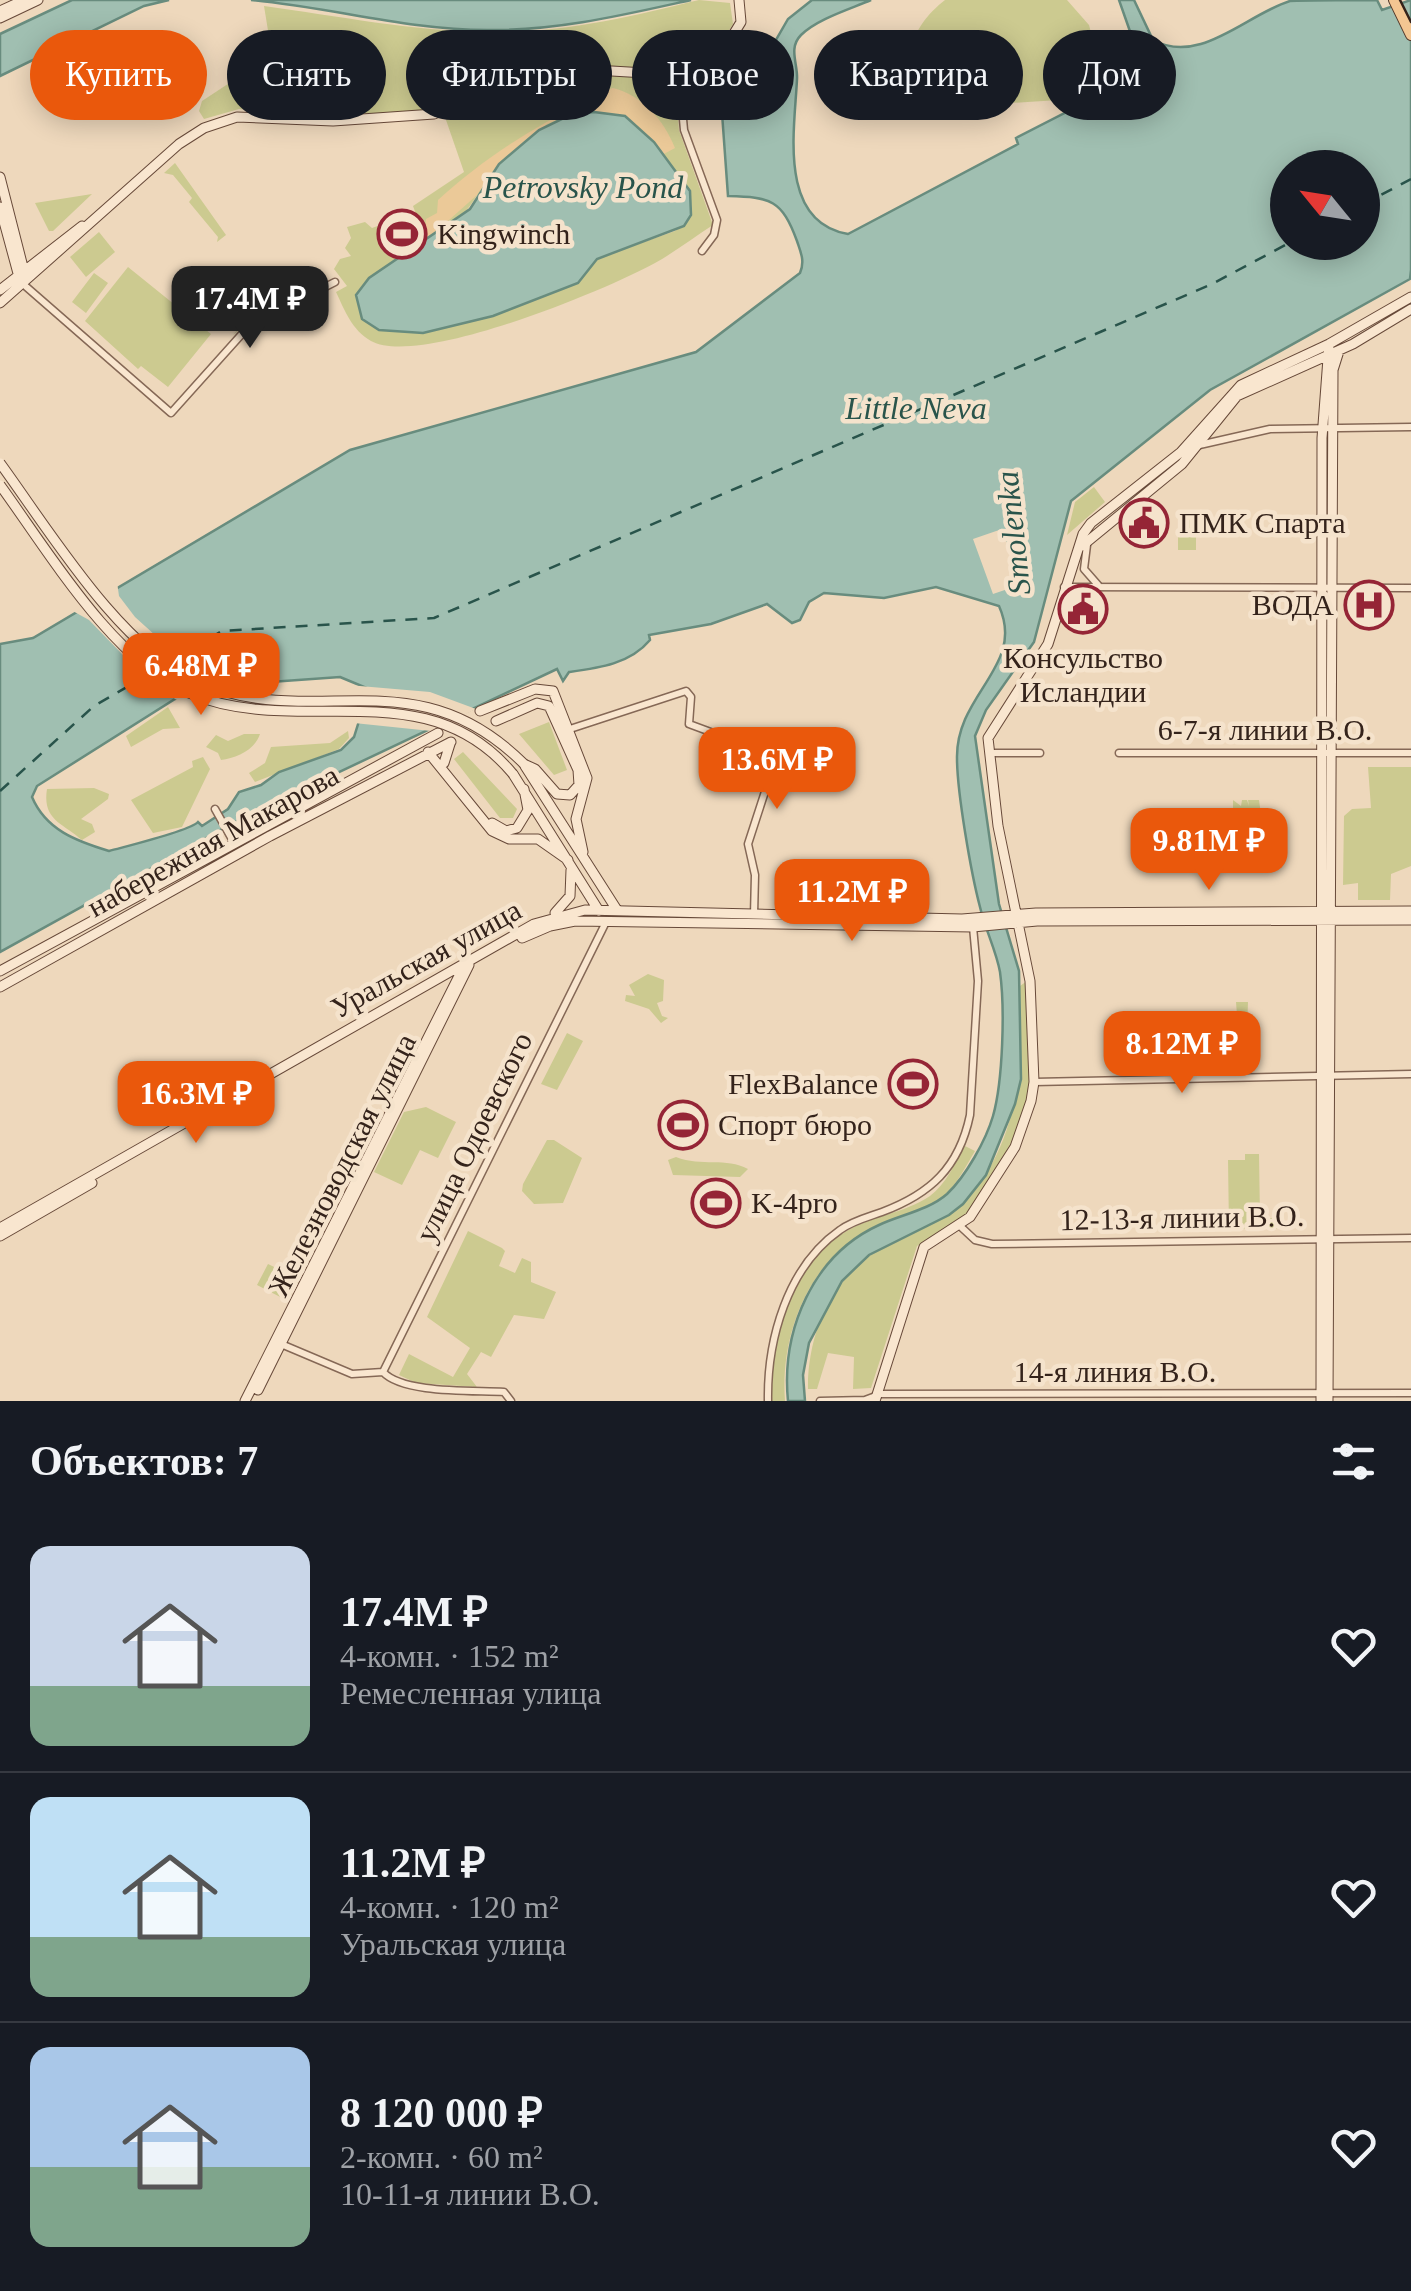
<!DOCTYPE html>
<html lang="ru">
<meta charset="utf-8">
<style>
:root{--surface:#171b24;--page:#20242c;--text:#f1f3f6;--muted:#9ea1a6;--line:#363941;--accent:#ea580c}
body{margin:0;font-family:Georgia,serif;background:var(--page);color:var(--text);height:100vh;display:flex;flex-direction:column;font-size:38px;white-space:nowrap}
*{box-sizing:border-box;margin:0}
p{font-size:32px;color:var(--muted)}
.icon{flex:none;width:55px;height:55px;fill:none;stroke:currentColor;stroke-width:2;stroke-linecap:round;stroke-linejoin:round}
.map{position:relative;height:1401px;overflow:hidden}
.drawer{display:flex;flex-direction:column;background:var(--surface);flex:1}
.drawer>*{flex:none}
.banner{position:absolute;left:30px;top:30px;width:1352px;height:90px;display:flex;gap:20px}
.needle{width:65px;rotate:300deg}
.fabs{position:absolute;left:1270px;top:150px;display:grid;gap:20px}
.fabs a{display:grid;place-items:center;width:110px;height:110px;border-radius:50%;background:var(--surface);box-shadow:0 5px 25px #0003;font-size:50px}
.price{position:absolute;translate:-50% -85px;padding:0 22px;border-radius:20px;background:var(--accent);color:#fff;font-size:32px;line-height:65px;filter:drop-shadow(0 2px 5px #0008)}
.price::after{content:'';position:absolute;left:50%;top:60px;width:30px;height:22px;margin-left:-15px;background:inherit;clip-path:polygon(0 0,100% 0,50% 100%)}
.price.active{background:#222;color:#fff}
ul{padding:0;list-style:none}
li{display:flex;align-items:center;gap:30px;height:250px;padding:0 30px}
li+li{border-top:2px solid var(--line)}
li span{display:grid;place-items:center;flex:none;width:280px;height:200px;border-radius:20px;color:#555}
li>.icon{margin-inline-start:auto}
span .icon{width:120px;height:120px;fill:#fffc;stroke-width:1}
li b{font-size:42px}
h2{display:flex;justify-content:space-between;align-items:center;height:120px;padding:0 30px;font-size:42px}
.tag{padding:0 35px;border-radius:45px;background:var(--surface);box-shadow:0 5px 25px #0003;font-size:35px;line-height:90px}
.tag.active{background:var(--accent);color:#fff}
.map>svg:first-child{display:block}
.green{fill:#ccca90;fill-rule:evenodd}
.sand{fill:#ebc998}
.water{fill:#a0bfb1;stroke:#688c7e;stroke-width:2.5;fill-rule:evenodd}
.pier{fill:#eed8bc}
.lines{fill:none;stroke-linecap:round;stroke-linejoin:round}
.ferry{stroke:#29544b;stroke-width:2.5;stroke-dasharray:12 10;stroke-linecap:butt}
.street-casing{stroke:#856856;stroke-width:9}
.secondary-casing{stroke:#674939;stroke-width:11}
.primary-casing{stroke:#53372a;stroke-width:12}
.street{stroke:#f9e6cf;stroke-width:6}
.secondary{stroke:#f9e6cf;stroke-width:9}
.primary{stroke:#f3c692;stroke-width:10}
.tram{stroke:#34231b;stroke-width:2.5}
.secondary-bridge-casing{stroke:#674939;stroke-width:11;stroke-linecap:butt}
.secondary-bridge{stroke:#f9e6cf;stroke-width:9}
.labels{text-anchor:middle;stroke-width:9;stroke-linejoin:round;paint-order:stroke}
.poi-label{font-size:30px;fill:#34231b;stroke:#f5e3cc;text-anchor:start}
.street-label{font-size:30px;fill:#34231b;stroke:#f5e3cc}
.water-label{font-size:32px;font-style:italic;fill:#29544b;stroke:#f5e3cc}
</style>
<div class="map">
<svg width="1411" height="1401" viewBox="0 0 1411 1401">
<rect width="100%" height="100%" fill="#eed8bc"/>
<path class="green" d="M 699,0 L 730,3 L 733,24 L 724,38 L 676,71 L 575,65 L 504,79 L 428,110 L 344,117 L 239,109 L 204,119 L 199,111 L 202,101 L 272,55 L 264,6 C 338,16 412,31 486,32 C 559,34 629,17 699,0 Z
M 945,0 L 1067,0 L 1089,25 C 1097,51 1085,79 1058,88 L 1059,100 L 948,107 L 947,97 L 932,98 L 932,87 C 892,59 919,20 945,0 Z
M 600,72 L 675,80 L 679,130 L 713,225 C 694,237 675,252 655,263 C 606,290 419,368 371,341 C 352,330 345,311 336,292 L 347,286 L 334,269 L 340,259 L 351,256 L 345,248 L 351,238 L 347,227 L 365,222 L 372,228 L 392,221 L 385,239 L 393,254 L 424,236 L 413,206 L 464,172 L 446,120 L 449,116 C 493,87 549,74 600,72 ZM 660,156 C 679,177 711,208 675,231 L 596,259 L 578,283 L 493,316 L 423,333 L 380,330 L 362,319 L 356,295 C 388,255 451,242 477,195 Z
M 175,163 L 226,235 L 217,242 L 218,237 L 189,202 L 192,198 L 173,175 L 164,173 Z
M 92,194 L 53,231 L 49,231 L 35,203 Z
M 99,232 L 115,252 L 86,277 L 70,257 Z
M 128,267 L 211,334 L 168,387 L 141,366 L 138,369 L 85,321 Z
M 243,272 L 247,275 L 237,282 L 247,294 L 267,277 L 274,281 L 273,291 L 286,300 L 269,309 L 261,297 L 251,300 L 252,318 L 233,335 L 247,319 L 241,305 L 220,312 L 214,299 L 217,296 L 224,303 L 236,296 L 222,285 L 223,279 Z
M 94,273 L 108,283 L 86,313 L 72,302 Z
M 1094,487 L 1105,502 L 1067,535 L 1075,502 Z
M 1190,513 L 1196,521 L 1196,550 L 1178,550 L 1178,516 Z
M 168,707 L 180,728 L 163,729 L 131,747 L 126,736 Z
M 549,722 L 567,770 L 554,775 L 519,734 Z
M 348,731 L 349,738 L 339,749 L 255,782 L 249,773 L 265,763 L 271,747 L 330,743 Z
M 244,734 L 260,734 C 255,750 236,758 221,760 L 218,753 L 206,747 L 216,735 L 228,741 Z
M 463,752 L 517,809 L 513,818 L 500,818 L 454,759 Z
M 203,757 L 210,769 L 182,827 L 153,833 L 131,800 L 193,767 L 192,761 Z
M 1368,767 L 1411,767 L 1411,866 L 1391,874 L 1390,900 L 1358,900 L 1358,883 L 1343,885 L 1344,816 L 1352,809 L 1371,808 Z
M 94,788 L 109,794 L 108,799 L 81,819 L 92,824 L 95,832 L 82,840 C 63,823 42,820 47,789 Z
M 1233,800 L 1241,806 L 1242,800 L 1247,800 L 1249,806 L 1248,800 L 1259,800 L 1265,844 L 1261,834 L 1233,833 Z
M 648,974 L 664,980 L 663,1001 L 657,1003 L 662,1016 L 668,1018 L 661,1023 L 649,1009 L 625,1001 L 626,995 L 635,996 L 629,985 Z
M 1027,981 L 1032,1080 L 1013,1146 L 968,1214 L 917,1246 L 871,1388 L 853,1389 L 854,1357 L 828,1353 L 817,1389 L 808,1389 C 807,1347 824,1292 858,1264 C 874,1250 900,1242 918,1231 C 934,1222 951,1216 964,1202 C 1023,1138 1020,1067 1020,986 Z
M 1236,1002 L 1248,1002 L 1247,1031 L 1221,1030 L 1221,1014 L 1237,1015 Z
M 567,1033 L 583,1041 L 557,1090 L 541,1084 Z
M 426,1107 L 456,1122 L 438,1158 L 420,1150 L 402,1185 L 374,1172 L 404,1112 Z
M 547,1140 L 554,1140 L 582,1158 L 563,1203 L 534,1204 L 522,1191 L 523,1184 Z
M 965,1146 L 975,1151 C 966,1166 957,1184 944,1196 C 926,1211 896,1217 874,1227 C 810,1258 780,1332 785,1401 L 771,1401 C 768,1345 794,1262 845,1232 C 871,1216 905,1213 930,1196 C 946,1184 955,1163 965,1146 Z
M 1245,1154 L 1259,1154 L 1260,1218 L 1277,1218 L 1277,1229 L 1229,1229 L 1228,1160 L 1245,1160 Z
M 676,1157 C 702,1167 726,1157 748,1169 L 740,1177 L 673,1175 L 668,1160 Z
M 468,1231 L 502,1248 L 505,1251 L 499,1266 L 515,1273 L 522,1258 L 531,1262 L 531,1282 L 556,1292 L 544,1319 L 514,1315 L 491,1357 L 481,1352 L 467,1374 L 477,1387 L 416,1383 L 399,1375 L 409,1354 L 453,1377 L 470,1348 L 427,1317 Z
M 268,1264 L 299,1279 L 288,1301 L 257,1285 Z"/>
<path class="sand" d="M 613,88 C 642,95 664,120 675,148 L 660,156 L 654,142 L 625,116 L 594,112 L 570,115 L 547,124 L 499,164 L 477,195 L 430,237 L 425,235 L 426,219 L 437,213 L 438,200 C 483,159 531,128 586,102 C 597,97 600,91 613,88 Z"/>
<path class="water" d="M 72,0 L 169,0 L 144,6 L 0,76 L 0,34 Z
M 251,0 L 691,0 C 623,15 557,31 487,30 C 407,30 330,7 251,0 Z
M 812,0 L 871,0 C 850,9 817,19 801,35 C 788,48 798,64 797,79 C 795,127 777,222 848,234 L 1018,144 L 1016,138 L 1084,103 L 1131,47 L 1132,37 L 1119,0 L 1134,0 L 1153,40 C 1200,66 1247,14 1290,1 C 1315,0 1351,0 1377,0 L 1382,10 L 1411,0 L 1411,270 L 1410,279 L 1210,390 L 1071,501 L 1034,642 L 986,710 L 975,736 L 999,904 L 1019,971 L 1021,1079 L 1015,1104 L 986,1175 L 963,1204 L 949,1215 L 869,1255 L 842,1281 L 809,1343 L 803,1375 L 805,1401 L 788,1401 C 781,1330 813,1255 879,1225 C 900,1215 929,1210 947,1194 C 966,1176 986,1140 993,1116 C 1003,1081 1005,1008 1000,972 C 996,950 985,929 980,907 C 971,873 957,792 957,758 C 956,693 1026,666 999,606 L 936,587 L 884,598 L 824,593 L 809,602 L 800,620 L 792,623 L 767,604 L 711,624 L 649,635 L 650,640 C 630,664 599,668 569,672 L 563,681 L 557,669 L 244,817 L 0,952 L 0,644 L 33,638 L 350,450 L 696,352 L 800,273 C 805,261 801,253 797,241 C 782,200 771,197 728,196 L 721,99 L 773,45 L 788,19 ZM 1288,168 L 1362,168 L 1362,242 L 1288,242 ZM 340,677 L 369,689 L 354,737 L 341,750 L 279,772 L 261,785 L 239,792 L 228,809 L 202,826 L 198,822 C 190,831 127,846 109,851 C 76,841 46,830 32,797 L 37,786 L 175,699 L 256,683 Z
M 594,112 L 625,116 L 654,142 L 690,191 L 691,215 L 684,226 L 597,259 L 578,283 L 493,316 L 423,333 L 379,330 L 362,319 L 356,295 L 369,278 L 470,209 L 499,164 L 539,130 L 570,115 Z"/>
<path class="pier" d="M 1002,529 L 1022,584 L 993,594 L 973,539 Z
M 117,582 L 119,596 L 135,617 L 177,655 L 230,679 L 287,686 L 184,704 L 154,687 L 89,620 L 71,610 Z
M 348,685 L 430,692 L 476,709 L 431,731 L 354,723 L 363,692 Z"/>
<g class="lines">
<path class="ferry" d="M 1362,205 L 1411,179
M 172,661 L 222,631 L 434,618 L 1212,284 L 1291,242
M 0,791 L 94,706 L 165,665"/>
<g class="street-casing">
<path id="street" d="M 679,75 L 684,130 L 717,220 L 714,235 L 702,251
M 23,284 L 171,413 L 250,325 L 335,282
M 1195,446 L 1270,429 L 1411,427
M 1087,545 L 1084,569 L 1098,585
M 1064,587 L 1411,588
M 570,729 L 686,691 L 691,697 L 689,724 L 724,737 L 735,758 L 772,770 L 748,844 L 755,875 L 754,915
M 990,753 L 1040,753
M 1119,753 L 1411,753
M 215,809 L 233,841
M 1034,1082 L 1411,1074
M 960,1226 L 975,1240 L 992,1244 L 1411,1238
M 281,1344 L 352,1374 L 383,1372
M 383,1372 L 606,922
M 383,1372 C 403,1394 475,1390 504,1392 L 511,1401
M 768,1401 C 767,1340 787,1267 840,1230 C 852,1221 868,1217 882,1212 C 930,1194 959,1168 970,1115 L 978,981 L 973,927
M 820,1401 L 865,1400 L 881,1394 L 1411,1393"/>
</g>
<g class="secondary-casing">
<path id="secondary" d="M 0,11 L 24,0
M 0,18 L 38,0
M 0,177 L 24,271
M 0,207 L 19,277
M 0,290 L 82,226
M 0,303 L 179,144 L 204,128 L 237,117 L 333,121 L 434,114 L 501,85 L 578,69 L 679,75 L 733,35 L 741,22 L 739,0
M 1082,546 L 1182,464 L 1237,396 L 1353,344 L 1411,309
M 480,711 L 535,689 L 553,691 L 587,778 L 576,819 L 583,852
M 496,721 L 537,703 L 549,706 L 578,770 L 579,785 L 570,795 L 557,794 L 535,769 L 524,764
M 428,752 L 492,831 L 509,839 L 538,839 L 568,860
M 444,763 L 450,744
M 525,766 L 617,910
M 513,774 L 599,911
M 492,823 L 506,831 L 517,828 L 528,810 L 524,789
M 555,913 L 570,896 L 571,870
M 522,938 L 550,926 L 575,921 L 973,927 L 1037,921 L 1411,920
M 0,971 L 438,733
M 0,987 L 270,836 L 451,742
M 0,1228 L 534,924 L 585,910 L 962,919 L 1036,913 L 1411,911
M 0,1236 L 92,1183
M 258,1390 L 469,965
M 245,1401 L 463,968
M 875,1401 L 924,1247 L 970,1217 L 1015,1147 L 1031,1101 L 1034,1082 L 1030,981 L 998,826 L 988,738 L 1048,644 L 1083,534 L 1091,523 L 1181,452 L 1241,385 L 1329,344 L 1411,297
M 1321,1401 L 1322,438 L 1329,345
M 1328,1401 L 1333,370 L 1339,351"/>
</g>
<g class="primary-casing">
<path id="primary" d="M 1394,0 L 1411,35"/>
</g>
<use href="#street" class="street"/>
<use href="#secondary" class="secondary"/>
<use href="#primary" class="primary"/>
<path class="tram" d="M 1400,0 L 1411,22"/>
<g class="secondary-bridge-casing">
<path id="secondary-bridge" d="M 0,463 C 49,530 120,648 196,681 C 313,734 413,653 524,764
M 0,485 C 48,551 113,661 189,693 C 299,740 425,668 513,774"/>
</g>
<use href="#secondary-bridge" class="secondary-bridge"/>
</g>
<defs>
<g id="stadium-ring" transform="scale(2.5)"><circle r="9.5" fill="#f5e3cc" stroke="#952536" stroke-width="1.5"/><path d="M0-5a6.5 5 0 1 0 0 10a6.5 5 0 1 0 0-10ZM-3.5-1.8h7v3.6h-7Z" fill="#952536"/></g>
<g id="civic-ring" transform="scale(2.5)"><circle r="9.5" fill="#f5e3cc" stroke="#952536" stroke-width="1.5"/><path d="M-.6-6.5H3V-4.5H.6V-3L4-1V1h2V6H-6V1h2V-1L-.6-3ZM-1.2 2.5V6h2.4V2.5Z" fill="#952536"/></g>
<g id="hospital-ring" transform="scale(2.5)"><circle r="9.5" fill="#f5e3cc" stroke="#952536" stroke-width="1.5"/><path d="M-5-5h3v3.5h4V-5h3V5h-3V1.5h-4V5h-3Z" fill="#952536"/></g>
</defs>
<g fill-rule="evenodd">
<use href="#stadium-ring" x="402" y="234"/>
<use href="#civic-ring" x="1144" y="523"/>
<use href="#hospital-ring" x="1369" y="605"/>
<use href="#civic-ring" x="1083" y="609"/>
<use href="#stadium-ring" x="913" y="1084"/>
<use href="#stadium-ring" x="683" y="1125"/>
<use href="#stadium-ring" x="716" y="1203"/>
</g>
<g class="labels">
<g class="poi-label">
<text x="437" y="244">Kingwinch</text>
<text x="1179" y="533">ПМК Спарта</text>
<text x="1334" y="615" text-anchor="end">ВОДА</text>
<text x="1083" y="668" text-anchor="middle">Консульство<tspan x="1083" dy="34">Исландии</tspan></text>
<text x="878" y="1094" text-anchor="end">FlexBalance</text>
<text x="718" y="1135">Спорт бюро</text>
<text x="751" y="1213">K-4pro</text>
</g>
<g class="street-label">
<text x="1265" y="740">6-7-я линии В.О.</text>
<text transform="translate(213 841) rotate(-29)" y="10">набережная Макарова</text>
<text transform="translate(426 959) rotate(-29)" y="10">Уральская улица</text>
<text transform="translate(474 1137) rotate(-64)" y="10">улица Одоевского</text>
<text transform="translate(342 1165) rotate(-63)" y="10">Железноводская улица</text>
<text transform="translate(1182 1218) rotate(-1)" y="10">12-13-я линии В.О.</text>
<text x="1115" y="1382">14-я линия В.О.</text>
</g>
<g class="water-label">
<text x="583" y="198">Petrovsky Pond</text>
<text x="916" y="419">Little Neva</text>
<text transform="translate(1013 533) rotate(-96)" y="11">Smolenka</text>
</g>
</g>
</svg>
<div class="fabs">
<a><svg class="needle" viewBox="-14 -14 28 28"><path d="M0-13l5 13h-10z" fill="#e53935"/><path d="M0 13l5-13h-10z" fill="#9ea1a6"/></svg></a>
</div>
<b class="price active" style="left:250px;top:351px">17.4M ₽</b>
<b class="price" style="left:201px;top:718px">6.48M ₽</b>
<b class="price" style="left:777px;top:812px">13.6M ₽</b>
<b class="price" style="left:1209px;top:893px">9.81M ₽</b>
<b class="price" style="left:852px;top:944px">11.2M ₽</b>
<b class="price" style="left:1182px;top:1096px">8.12M ₽</b>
<b class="price" style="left:196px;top:1146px">16.3M ₽</b>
<div class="banner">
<a class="tag active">Купить</a>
<a class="tag">Снять</a>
<a class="tag">Фильтры</a>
<a class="tag">Новое</a>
<a class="tag">Квартира</a>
<a class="tag">Дом</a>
</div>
</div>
<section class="drawer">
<h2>Объектов: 7<svg class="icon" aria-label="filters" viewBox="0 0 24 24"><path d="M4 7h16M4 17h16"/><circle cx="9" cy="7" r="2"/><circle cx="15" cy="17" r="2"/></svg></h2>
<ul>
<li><span style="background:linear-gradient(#c9d6e8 70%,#7fa58c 0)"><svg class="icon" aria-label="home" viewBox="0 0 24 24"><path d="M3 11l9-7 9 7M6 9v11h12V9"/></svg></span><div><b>17.4M ₽</b><p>4-комн. · 152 m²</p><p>Ремесленная улица</p></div><svg class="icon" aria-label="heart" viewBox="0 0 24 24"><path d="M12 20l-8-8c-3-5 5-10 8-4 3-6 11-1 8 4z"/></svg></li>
<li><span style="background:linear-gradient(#bfe0f5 70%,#7fa58c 0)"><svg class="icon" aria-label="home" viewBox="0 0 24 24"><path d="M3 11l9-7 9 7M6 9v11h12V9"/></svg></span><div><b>11.2M ₽</b><p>4-комн. · 120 m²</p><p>Уральская улица</p></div><svg class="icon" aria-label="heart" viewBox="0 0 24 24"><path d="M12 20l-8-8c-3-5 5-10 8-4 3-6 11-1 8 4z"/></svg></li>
<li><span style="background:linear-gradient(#a9c7e8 60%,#7fa58c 0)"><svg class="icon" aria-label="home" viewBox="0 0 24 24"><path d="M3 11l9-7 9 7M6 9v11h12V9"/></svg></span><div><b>8 120 000 ₽</b><p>2-комн. · 60 m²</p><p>10-11-я линии В.О.</p></div><svg class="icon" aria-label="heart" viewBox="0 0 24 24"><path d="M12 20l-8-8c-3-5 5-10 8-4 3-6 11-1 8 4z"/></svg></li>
</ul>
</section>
